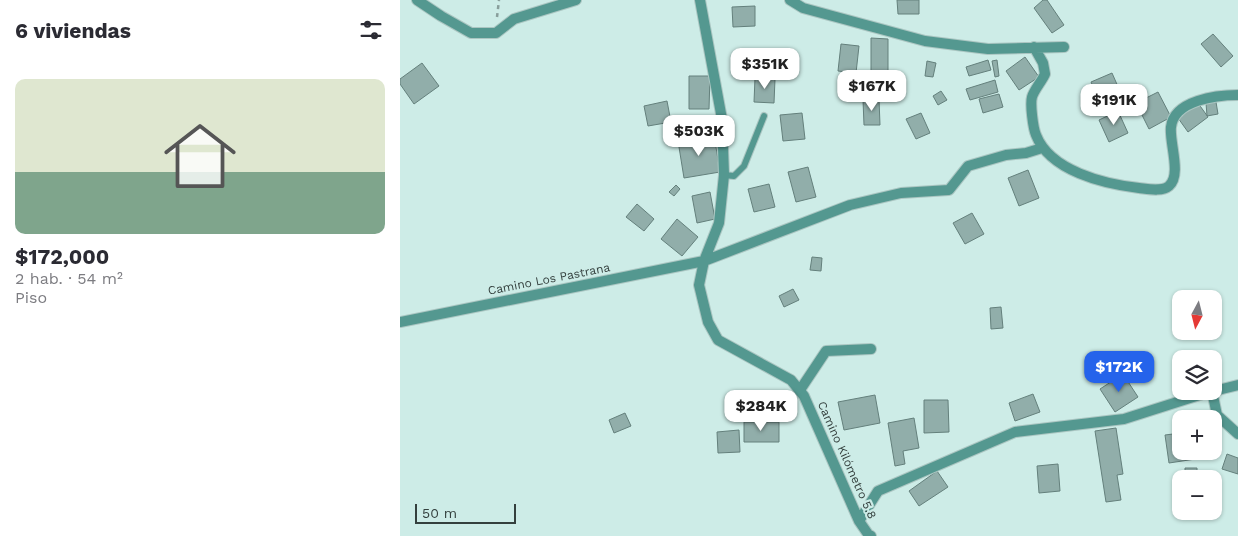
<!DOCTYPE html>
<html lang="es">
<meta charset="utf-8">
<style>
:root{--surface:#fff;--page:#f2f2f3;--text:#2b2b33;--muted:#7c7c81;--accent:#2563eb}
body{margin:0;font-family:"Work Sans",sans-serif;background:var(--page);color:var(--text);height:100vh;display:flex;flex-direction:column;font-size:19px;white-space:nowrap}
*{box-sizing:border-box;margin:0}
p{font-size:16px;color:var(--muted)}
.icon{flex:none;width:28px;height:28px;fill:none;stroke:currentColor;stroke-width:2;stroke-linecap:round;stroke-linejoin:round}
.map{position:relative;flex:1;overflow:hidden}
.details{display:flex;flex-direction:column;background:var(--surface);width:400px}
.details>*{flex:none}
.needle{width:32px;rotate:187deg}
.fabs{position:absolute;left:772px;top:290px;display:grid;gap:10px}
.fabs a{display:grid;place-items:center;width:50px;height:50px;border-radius:10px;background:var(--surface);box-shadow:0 1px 4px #0004;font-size:25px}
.scale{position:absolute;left:15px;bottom:12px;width:101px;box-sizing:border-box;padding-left:5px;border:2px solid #34403e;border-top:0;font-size:14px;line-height:18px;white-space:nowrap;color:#34403e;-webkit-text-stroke:4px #cdece7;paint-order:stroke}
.price{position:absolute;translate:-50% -42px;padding:0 11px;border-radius:10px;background:#fff;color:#222;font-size:16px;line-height:32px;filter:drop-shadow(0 1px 2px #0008)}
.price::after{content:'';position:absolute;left:50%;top:30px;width:15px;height:11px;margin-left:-8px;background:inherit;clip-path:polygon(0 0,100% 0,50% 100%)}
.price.selected{background:var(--accent);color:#fff}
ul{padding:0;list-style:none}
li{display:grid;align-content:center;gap:10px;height:265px;padding:0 15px}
li span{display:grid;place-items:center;height:155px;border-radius:10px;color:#555}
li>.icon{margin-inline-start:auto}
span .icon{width:90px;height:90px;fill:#fffc;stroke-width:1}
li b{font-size:21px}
h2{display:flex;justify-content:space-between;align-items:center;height:60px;padding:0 15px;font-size:21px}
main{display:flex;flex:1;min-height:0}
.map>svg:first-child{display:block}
.building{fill:#91aeaa;stroke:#64807c}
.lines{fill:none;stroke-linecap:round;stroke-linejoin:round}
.service-casing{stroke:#abc6c2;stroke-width:8}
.minor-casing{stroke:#abc6c2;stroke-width:12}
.path{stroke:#889e9b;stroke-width:2.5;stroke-dasharray:4 4;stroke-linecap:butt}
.service{stroke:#549890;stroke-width:6}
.minor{stroke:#549890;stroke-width:10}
.labels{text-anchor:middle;stroke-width:4.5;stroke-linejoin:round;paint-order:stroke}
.street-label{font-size:12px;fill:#34403e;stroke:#cdece7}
</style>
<main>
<section class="details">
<h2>6 viviendas<svg class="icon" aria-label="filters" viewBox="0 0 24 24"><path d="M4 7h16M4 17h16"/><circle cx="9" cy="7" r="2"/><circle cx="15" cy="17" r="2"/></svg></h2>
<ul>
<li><span style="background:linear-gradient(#dfe7d0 60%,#7fa58c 0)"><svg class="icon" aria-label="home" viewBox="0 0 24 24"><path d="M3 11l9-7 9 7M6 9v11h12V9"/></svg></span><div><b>$172,000</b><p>2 hab. · 54 m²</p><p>Piso</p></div></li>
</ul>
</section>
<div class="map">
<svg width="838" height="536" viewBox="0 0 838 536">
<rect width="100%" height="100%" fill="#cdece7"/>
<path class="building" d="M 497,0 L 519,0 L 519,14 L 498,14 Z
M 643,0 L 647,0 L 664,25 L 652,33 L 634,8 Z
M 355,6 L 355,26 L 333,27 L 332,7 Z
M 813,34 L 833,56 L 821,67 L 801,44 Z
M 471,38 L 488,39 L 488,82 L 471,82 Z
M 441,44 L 459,46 L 456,73 L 438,71 Z
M 625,57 L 639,77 L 619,90 L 606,71 Z
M 588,60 L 591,70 L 569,76 L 566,67 Z
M 597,60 L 599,76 L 595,77 L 592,61 Z
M 527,61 L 536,63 L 533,77 L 525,76 Z
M 22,63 L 39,86 L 14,104 L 0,84 L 0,79 Z
M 712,73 L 723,98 L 702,107 L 691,82 Z
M 289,76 L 310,76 L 309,109 L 289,109 Z
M 355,78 L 375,79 L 374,103 L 354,102 Z
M 595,80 L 598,92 L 570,100 L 566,89 Z
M 541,91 L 547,100 L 538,105 L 533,96 Z
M 758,92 L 771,117 L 749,129 L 736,103 Z
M 599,94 L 603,107 L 583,113 L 579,99 Z
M 479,99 L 480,125 L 464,125 L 463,100 Z
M 267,101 L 271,122 L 248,126 L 244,106 Z
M 816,102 L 818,114 L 807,116 L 806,103 Z
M 798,103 L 808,117 L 788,132 L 778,118 Z
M 718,111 L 728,133 L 709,142 L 699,120 Z
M 402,113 L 405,139 L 383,141 L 380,115 Z
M 521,113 L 530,133 L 516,139 L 506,119 Z
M 314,135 L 320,172 L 284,178 L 278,141 Z
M 408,167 L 416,197 L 396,202 L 388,172 Z
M 628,170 L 639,198 L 619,206 L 608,178 Z
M 369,184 L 375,207 L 354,212 L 348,189 Z
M 276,185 L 280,189 L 274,196 L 269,192 Z
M 310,192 L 315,219 L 297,223 L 292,196 Z
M 237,204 L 254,219 L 244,231 L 226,217 Z
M 572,213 L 584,234 L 565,244 L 553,223 Z
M 277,219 L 298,237 L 282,256 L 261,239 Z
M 412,257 L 422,258 L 421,271 L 410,270 Z
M 393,289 L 399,300 L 384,307 L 379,296 Z
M 601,307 L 603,328 L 591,329 L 590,308 Z
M 723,374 L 738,397 L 715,412 L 700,389 Z
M 633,394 L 640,412 L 615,421 L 609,403 Z
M 475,395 L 480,423 L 444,430 L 438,402 Z
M 524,400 L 548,400 L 549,432 L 524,433 Z
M 225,413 L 231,426 L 214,433 L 209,420 Z
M 514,418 L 519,448 L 503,451 L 505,464 L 495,466 L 488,423 Z
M 344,422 L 379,422 L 379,442 L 344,442 Z
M 716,428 L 723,474 L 717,475 L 721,500 L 706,502 L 695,431 Z
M 339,430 L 340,452 L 318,453 L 317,432 Z
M 781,433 L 781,451 L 801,451 L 802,458 L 769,463 L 765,435 Z
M 827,454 L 838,458 L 838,474 L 822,469 Z
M 658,464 L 660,491 L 639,493 L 637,466 Z
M 785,468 L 797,468 L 797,475 L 785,475 Z
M 537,471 L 548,487 L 519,506 L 509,491 Z"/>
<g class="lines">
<g class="service-casing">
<path id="service" d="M 324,175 L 334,176 L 344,166 L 364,116"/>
</g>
<g class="minor-casing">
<path id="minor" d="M 17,0 L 41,16 L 71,33 L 96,33 L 114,19 L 176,0
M 300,0 L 322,119 L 324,175 L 319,223 L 304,261 L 299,285 L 308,322 L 318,340 L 391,380 L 404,396 L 459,521 L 468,534 L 471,536
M 390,0 L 403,8 L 525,41 L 588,49 L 664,47
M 634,47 L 643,63 L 645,74 C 642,81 634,90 632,97 C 630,104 633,128 636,135 C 650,171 704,184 739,188 C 748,189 762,192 769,186 C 782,175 769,142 771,127 C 774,100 817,95 838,95
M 0,322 L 304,261 L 450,205 L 501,193 L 549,190 L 568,166 L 606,155 L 626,153 L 642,148
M 400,390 L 426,351 L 471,349
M 812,391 L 817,415 L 838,434
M 814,391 L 838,385
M 459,521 L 478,491 L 615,432 L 724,419 L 812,391"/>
</g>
<path class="path" d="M 97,17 L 99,0"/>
<use href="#service" class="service"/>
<use href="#minor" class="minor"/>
</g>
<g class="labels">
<g class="street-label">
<text transform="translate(149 279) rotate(-11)" y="4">Camino Los Pastrana</text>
<text transform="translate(447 460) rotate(66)" y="4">Camino Kilómetro 5.8</text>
</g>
</g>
</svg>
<div class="fabs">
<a><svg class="needle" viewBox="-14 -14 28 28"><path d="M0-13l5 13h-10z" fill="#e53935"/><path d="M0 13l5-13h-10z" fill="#7c7c81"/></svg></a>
<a><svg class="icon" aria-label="layers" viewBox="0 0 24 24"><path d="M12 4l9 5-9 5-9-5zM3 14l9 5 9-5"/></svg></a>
<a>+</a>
<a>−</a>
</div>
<div class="scale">50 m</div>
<b class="price" style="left:365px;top:90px">$351K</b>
<b class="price" style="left:472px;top:112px">$167K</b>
<b class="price" style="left:714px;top:126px">$191K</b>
<b class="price" style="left:299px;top:157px">$503K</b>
<b class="price selected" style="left:719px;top:393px">$172K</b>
<b class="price" style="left:361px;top:432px">$284K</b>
</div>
</main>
